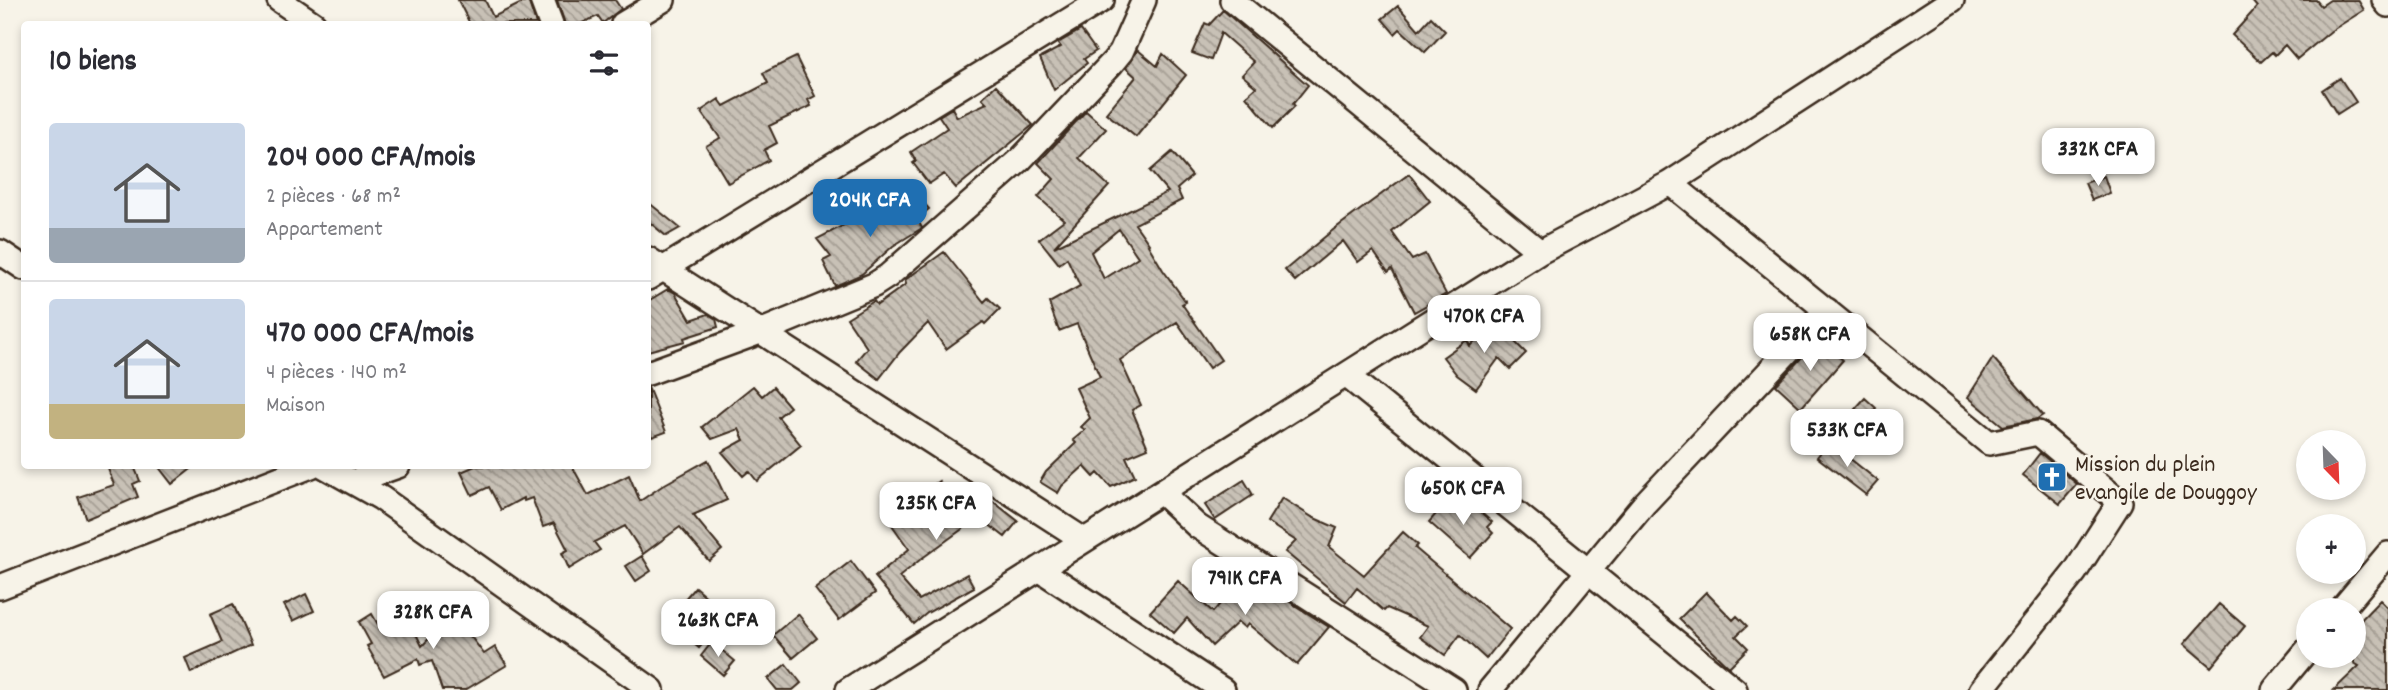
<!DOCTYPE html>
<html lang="fr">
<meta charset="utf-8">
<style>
:root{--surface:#fff;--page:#f7f7f7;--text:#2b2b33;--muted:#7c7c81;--line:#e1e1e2;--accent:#1f6fb2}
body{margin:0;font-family:Dekko,sans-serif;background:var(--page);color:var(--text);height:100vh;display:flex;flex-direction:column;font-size:26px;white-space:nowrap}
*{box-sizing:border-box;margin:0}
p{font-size:23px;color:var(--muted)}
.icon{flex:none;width:38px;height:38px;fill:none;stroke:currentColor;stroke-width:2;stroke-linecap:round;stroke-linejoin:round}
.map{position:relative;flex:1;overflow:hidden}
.sheet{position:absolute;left:21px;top:21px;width:630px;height:448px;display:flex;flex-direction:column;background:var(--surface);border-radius:7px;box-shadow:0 4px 10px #0003}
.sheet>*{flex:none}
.needle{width:46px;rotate:157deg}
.buttons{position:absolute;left:2296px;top:430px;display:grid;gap:14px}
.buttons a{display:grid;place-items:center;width:70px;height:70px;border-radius:50%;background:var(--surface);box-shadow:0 4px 10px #0003;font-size:35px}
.price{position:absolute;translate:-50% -60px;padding:0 16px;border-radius:14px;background:#fff;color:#222;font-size:23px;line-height:46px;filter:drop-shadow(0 2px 4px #0008)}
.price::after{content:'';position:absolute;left:50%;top:42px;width:21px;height:16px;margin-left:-10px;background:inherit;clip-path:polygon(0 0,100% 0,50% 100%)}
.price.current{background:var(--accent);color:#fff}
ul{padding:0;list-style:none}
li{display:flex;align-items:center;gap:21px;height:175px;padding:0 28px}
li+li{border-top:2px solid var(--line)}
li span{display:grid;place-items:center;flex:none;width:196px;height:140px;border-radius:7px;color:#555}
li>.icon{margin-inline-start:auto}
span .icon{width:84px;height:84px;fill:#fffc;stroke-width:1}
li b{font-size:30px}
h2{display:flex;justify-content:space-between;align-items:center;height:84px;padding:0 28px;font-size:30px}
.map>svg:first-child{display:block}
.building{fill:url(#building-back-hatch);stroke:#3b2a1e;stroke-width:2;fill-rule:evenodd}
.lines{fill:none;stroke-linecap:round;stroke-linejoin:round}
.minor-casing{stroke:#3b2a1e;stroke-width:28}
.minor{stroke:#f7f3e8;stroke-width:23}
.labels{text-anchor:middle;stroke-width:5;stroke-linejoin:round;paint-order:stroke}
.poi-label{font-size:24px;fill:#3b2a1e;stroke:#f7f3e8;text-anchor:start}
</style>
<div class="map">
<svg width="2388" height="690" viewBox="0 0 2388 690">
<defs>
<pattern id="building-back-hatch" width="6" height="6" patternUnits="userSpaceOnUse" patternTransform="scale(1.75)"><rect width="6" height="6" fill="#c8c1b6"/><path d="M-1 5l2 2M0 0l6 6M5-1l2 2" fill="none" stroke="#a49d93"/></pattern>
</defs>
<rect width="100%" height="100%" fill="#f7f3e8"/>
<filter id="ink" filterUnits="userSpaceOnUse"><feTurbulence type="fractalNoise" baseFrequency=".0143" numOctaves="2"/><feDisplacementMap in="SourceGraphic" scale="14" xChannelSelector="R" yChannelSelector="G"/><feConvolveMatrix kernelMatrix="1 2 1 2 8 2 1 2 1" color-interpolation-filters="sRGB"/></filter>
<g filter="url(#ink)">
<path class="building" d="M 458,0 L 485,0 L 493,17 L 528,0 L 536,24 L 470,24 Z
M 557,0 L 615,0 L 621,9 L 603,23 L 598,16 L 580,24 L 565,24 Z
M 2251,0 L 2316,0 L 2321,6 L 2330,0 L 2358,0 L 2364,10 L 2331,31 L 2297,59 L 2285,45 L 2275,55 L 2272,52 L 2261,62 L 2232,35 L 2257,7 Z
M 1398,6 L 1419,30 L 1431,17 L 1445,31 L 1425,52 L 1400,29 L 1395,34 L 1382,19 Z
M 1223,10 L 1308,85 L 1293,104 L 1295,106 L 1273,128 L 1246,96 L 1256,87 L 1242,75 L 1254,62 L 1221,33 L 1211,60 L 1192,53 L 1205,23 L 1209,25 Z
M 1081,30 L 1096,51 L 1084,59 L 1087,63 L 1054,90 L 1040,58 L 1061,47 L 1058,43 Z
M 1138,50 L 1157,66 L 1163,54 L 1186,75 L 1136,137 L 1106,113 L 1136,77 L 1126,68 Z
M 796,57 L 815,96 L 808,100 L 811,106 L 769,126 L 777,143 L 764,150 L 769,160 L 728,183 L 706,146 L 720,138 L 701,111 L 719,99 L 724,106 L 768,83 L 763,73 Z
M 2340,78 L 2356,102 L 2337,114 L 2322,90 Z
M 996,85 L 1033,125 L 956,188 L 944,174 L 929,184 L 913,163 L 916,161 L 911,152 L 947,128 L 939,116 L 952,108 L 957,117 L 987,103 L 982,98 Z
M 1086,111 L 1106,129 L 1079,158 L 1109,186 L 1054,247 L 1168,192 L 1150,171 L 1172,152 L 1192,176 L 1177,189 L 1182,200 L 1135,224 L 1149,244 L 1148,245 L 1163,270 L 1186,302 L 1182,304 L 1221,360 L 1209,368 L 1177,322 L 1120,360 L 1141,405 L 1132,410 L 1148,448 L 1126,457 L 1135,476 L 1111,487 L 1098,473 L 1094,477 L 1084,466 L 1062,486 L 1058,493 L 1040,482 L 1046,472 L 1076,443 L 1073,440 L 1085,430 L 1081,427 L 1090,418 L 1076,388 L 1100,377 L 1077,324 L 1059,331 L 1049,303 L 1080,286 L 1067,258 L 1059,264 L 1039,239 L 1064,220 L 1038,197 L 1054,179 L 1038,163 ZM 1119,229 L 1138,257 L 1104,279 L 1091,252 Z
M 1409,174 L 1430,201 L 1392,232 L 1412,260 L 1425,254 L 1446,294 L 1414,312 L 1392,269 L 1388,272 L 1373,251 L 1358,262 L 1343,241 L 1295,281 L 1285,270 L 1333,230 Z
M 2104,176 L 2110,193 L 2092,200 L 2085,183 Z
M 915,193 L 929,209 L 917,219 L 922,228 L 893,246 L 862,274 L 835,286 L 823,261 L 831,257 L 817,239 L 865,214 L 866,216 L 891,206 L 894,211 Z
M 648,202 L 680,228 L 666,236 L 648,221 Z
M 944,252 L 984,302 L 988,298 L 1000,309 L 985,324 L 983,322 L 946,349 L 928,323 L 900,352 L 879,379 L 856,361 L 867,348 L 847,318 L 874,301 L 877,305 L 906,284 L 905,280 Z
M 668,289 L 675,293 L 691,320 L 708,314 L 716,319 L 718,327 L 684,338 L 685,341 L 648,351 L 648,301 Z
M 1494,321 L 1526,353 L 1510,369 L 1499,358 L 1476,389 L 1457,375 L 1443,357 L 1467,340 L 1470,346 Z
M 1819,339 L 1843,360 L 1801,408 L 1776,385 Z
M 1993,358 L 2043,415 L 2037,419 L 2003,426 L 1968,397 Z
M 753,386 L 762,396 L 773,387 L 790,407 L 778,417 L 801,445 L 757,481 L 749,471 L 743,476 L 722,452 L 744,440 L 739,429 L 712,439 L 702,427 Z
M 648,387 L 666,432 L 652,437 L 648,427 Z
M 1865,398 L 1876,408 L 1866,419 L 1855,409 Z
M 1829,442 L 1878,481 L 1866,495 L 1817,457 Z
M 2040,453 L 2077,484 L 2060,504 L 2023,475 Z
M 708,460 L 727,500 L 693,515 L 722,550 L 709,561 L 680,527 L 643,554 L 625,526 L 594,542 L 600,550 L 569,569 L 562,553 L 568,550 L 554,523 L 543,527 L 532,498 L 524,501 L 523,498 L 501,510 L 489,487 L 472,495 L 461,472 L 475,466 L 572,466 L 588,495 L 629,475 L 640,501 L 665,484 Z
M 107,466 L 134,466 L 140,481 L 133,484 L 138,497 L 86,519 L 78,497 L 114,485 Z
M 158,466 L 195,466 L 172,484 Z
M 1244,480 L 1253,495 L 1215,520 L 1205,505 Z
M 939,481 L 959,510 L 976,488 L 1018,521 L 1005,537 L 979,517 L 921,559 L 899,577 L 919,600 L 967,574 L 974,587 L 927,613 L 914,624 L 875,577 L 909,549 L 887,518 Z
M 1282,498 L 1312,517 L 1337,528 L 1329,547 L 1364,575 L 1403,532 L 1418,545 L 1415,548 L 1510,629 L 1486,659 L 1460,635 L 1445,655 L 1420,637 L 1428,626 L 1387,608 L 1384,611 L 1357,588 L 1346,602 L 1285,552 L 1296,541 L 1267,522 Z
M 1449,499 L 1466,514 L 1473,506 L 1492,522 L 1487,527 L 1493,533 L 1470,558 L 1429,522 Z
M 642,556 L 651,571 L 636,581 L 626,566 Z
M 851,561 L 875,593 L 839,620 L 815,589 Z
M 1246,574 L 1329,627 L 1297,665 L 1248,624 L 1245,628 L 1238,622 L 1212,646 L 1187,618 L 1174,633 L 1150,612 L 1178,581 L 1213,612 Z
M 695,587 L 728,615 L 699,648 L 666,621 Z
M 1706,592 L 1733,620 L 1737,616 L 1747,626 L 1736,636 L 1748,648 L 1729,667 L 1679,619 Z
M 306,594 L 314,611 L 293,621 L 284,605 Z
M 2380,600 L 2388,608 L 2388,690 L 2334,690 L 2359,666 L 2354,663 L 2354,627 Z
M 233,604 L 251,645 L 191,673 L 185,658 L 222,642 L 210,614 Z
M 2219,604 L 2245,626 L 2211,667 L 2184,644 Z
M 455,611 L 475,627 L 469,634 L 484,654 L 495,647 L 507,665 L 465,690 L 442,690 L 432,661 L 420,665 L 418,659 L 384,676 L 367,646 L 371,644 L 359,622 L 372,614 L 380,628 L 407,615 L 422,646 Z
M 798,614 L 817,638 L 793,658 L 773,635 Z
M 712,642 L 735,661 L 723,675 L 701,656 Z
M 786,664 L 801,683 L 793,690 L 777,690 L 768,679 Z"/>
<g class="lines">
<g class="minor-casing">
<path id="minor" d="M 279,0 L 314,24
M 542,0 L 551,24
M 1232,0 L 1540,252
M 2384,0 L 2388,5
M 623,24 L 663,0
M 1670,183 L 1989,443 L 2038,433 L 2120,502 L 2075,572 L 1981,690
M 0,252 L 24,268
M 648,259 L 1084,540
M 648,278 L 1102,0
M 648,373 L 760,332 L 874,285 L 888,276 L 1020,160 L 1112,63 L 1121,52 L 1144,0
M 1346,375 L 1735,690
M 324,466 L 381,498 L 652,690
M 355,481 L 398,466
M 1161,492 L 1197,526 L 1454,690
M 1039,569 L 1223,690
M 0,587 L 311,466
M 2340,611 L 2388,554
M 848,690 L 1540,252 L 1670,183 L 1952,0
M 1490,690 L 1645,503 L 1827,310
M 2274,690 L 2308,649"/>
</g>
<use href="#minor" class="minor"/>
</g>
</g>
<defs>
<g id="church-square" transform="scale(1.575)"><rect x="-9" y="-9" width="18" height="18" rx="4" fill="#1f6fb2" stroke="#f7f3e8"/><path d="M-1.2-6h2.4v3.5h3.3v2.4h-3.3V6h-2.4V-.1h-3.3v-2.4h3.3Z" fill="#fff"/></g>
</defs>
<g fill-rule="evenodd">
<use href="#church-square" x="2052" y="477"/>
</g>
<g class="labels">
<g class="poi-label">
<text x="2075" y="471">Mission du plein<tspan x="2075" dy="28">evangile de Douggoy</tspan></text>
</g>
</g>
</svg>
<div class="buttons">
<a><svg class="needle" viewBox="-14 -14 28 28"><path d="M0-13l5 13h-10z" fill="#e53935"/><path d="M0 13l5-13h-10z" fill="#7c7c81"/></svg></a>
<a>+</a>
<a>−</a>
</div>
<b class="price" style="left:2098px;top:188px">332K CFA</b>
<b class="price current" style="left:870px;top:239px">204K CFA</b>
<b class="price" style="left:1484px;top:355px">470K CFA</b>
<b class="price" style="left:1810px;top:373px">658K CFA</b>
<b class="price" style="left:1847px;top:469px">533K CFA</b>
<b class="price" style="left:1463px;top:527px">650K CFA</b>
<b class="price" style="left:936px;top:542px">235K CFA</b>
<b class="price" style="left:1245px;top:617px">791K CFA</b>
<b class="price" style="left:433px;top:651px">328K CFA</b>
<b class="price" style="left:718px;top:659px">263K CFA</b>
<section class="sheet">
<h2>10 biens<svg class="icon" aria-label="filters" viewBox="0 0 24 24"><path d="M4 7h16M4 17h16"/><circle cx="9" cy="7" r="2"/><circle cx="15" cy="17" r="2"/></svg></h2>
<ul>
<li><span style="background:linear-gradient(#c9d6e8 75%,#9aa5b1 0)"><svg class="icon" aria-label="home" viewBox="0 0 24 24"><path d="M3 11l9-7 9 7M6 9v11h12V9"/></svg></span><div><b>204 000 CFA/mois</b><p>2 pièces · 68 m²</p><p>Appartement</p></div></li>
<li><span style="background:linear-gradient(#c9d6e8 75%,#c2b280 0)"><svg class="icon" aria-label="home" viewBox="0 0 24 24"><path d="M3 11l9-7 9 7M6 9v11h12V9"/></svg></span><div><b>470 000 CFA/mois</b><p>4 pièces · 140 m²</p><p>Maison</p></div></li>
</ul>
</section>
</div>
